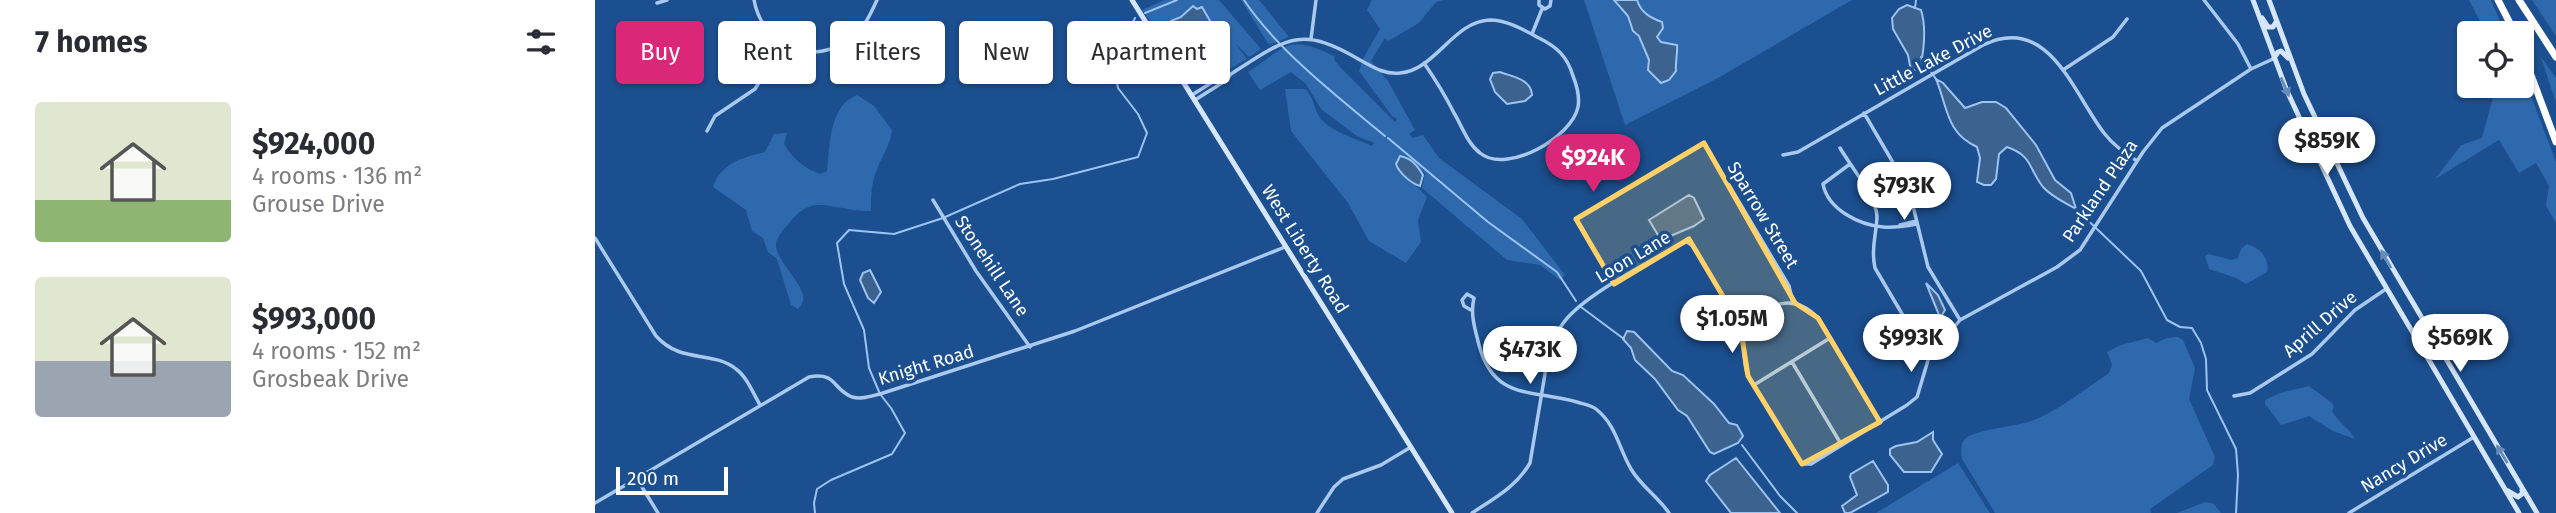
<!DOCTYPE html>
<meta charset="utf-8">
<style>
:root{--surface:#fff;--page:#f2f2f3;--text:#2b2b33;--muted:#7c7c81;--accent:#db2777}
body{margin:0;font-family:"Fira Sans",sans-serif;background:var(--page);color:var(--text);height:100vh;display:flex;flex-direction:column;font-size:26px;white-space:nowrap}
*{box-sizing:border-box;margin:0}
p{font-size:23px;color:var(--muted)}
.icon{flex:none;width:38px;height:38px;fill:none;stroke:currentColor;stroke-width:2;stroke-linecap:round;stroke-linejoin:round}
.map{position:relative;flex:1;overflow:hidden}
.panel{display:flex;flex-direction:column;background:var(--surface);width:595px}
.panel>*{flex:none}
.banner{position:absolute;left:21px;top:21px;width:665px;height:63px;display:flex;gap:14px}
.buttons{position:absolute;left:1862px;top:21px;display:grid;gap:14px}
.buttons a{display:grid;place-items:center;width:77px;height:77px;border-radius:7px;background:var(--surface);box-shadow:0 2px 5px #0004;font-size:35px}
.scale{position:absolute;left:21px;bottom:18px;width:112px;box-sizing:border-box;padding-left:7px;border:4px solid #fff;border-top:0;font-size:19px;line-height:24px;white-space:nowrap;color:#fff;-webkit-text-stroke:5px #1b4f8f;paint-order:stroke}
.price{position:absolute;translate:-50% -60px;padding:0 16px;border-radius:24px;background:#fff;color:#222;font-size:23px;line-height:46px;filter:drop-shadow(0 2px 4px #0008)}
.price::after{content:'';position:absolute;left:50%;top:42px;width:21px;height:16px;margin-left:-10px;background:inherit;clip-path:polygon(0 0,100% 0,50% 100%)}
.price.on{background:var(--accent);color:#fff}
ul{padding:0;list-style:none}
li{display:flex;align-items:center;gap:21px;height:175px;padding:0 35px}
li span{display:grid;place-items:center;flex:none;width:196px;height:140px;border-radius:7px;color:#555}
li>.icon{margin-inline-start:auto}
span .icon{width:84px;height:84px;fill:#fffc;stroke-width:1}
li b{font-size:30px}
h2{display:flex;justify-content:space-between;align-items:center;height:84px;padding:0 35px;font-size:30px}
.pill{padding:0 24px;border-radius:7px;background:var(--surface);box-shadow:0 2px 5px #0004;font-size:24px;line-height:63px}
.pill.on{background:var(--accent);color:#fff}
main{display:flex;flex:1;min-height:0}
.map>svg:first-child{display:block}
.green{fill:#2e69ad}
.water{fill:#3c6290;stroke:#9cc4f0;stroke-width:2}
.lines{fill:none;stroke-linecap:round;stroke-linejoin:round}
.stream{stroke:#9cc4f0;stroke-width:2}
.street{stroke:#a9c9ee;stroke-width:3.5}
.secondary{stroke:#d6e6fa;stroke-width:5}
.highway{stroke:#fff;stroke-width:7}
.oneway{fill:#668bba}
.marked{fill:#ffd166;fill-opacity:0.2;stroke:#ffd166;stroke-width:5;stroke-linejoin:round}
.labels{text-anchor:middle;stroke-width:7;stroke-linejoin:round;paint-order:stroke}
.street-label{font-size:18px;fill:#fff;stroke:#1b4f8f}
</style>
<main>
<section class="panel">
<h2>7 homes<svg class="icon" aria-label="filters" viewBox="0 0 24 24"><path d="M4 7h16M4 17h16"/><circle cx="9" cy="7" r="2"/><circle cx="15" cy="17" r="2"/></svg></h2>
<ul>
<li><span style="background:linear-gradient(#dfe7d0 70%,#8fb573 0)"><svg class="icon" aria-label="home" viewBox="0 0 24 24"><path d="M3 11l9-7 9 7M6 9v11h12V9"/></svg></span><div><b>$924,000</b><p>4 rooms · 136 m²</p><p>Grouse Drive</p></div></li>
<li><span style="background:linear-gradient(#dfe7d0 60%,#9aa5b1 0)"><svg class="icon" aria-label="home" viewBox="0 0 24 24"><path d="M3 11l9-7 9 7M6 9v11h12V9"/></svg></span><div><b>$993,000</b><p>4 rooms · 152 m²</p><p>Grosbeak Drive</p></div></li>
</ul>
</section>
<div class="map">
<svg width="1961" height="513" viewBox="0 0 1961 513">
<rect width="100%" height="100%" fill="#1b4f8f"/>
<path class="green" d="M 569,0 L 624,0 L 666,49 L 654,57 L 640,43 L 652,59 L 629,72 L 611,74 L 572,44 L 547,10 Z
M 646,0 L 664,0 L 694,37 L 674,45 Z
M 777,0 L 848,0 L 841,2 L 824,23 L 793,41 L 790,38 L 776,61 L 793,81 L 820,130 L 814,134 L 818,138 L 828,135 L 844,158 L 927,219 L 970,275 L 965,280 L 945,265 L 912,260 L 827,188 L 830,173 L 809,155 L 800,164 L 832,197 L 823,220 L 826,242 L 811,263 L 774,241 L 753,203 L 696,131 L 690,89 L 710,89 C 720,98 719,111 726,119 C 737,132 762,139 777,146 L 779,143 L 762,136 L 726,109 L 711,84 L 696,72 L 665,90 L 653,72 C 691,48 690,32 739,56 L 740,61 L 747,69 L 800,122 L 802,119 L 797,116 L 764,71 L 769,57 L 785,29 L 772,10 Z
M 989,0 L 1257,0 L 1123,78 L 1030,125 Z
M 1874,0 L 1896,0 L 1910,33 L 1891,33 Z
M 1937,0 L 1961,0 L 1961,36 Z
M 1946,57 L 1961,78 L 1961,103 Z
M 1927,72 L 1961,162 L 1961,223 L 1951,206 L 1954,186 L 1941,163 L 1924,173 L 1904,140 L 1840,179 L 1866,145 L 1887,138 L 1901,86 L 1927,86 Z
M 262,95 L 279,106 L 297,130 C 295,147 286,157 281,172 C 276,184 276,198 276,211 C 258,212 241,205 223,205 C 212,205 202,213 196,221 C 191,227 182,236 181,243 C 179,264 223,292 203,309 L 196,305 L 182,259 L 173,252 L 168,238 L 157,231 L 151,210 L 118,187 C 126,163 147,158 170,152 L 179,134 L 192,133 L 189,144 C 197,158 210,169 225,174 L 232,171 C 235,145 234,106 262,95 Z
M 1652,244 C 1665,248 1675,258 1672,272 L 1651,284 L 1641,278 L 1614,269 L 1610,256 L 1613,254 L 1637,260 L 1643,258 L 1646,249 Z
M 1583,337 L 1588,340 L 1600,368 L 1594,399 L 1620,457 L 1618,465 L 1555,509 L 1556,513 L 1400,513 L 1367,459 C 1366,452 1365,444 1371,438 C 1379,430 1424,426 1439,420 C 1464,410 1492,388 1514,373 L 1517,365 L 1512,352 L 1526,345 L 1553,338 L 1561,343 L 1572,338 Z
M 1714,386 L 1737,403 L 1739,407 L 1737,411 C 1743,422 1754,428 1760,439 L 1738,431 L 1714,416 L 1686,425 L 1670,404 L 1670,400 L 1685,393 Z
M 1363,463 L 1395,513 L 1281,513 Z
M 1610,502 L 1619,504 L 1626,513 L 1582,513 Z"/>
<path class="water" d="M 1019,0 L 1042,0 C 1046,13 1056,18 1067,22 L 1068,28 L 1062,37 L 1066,42 L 1082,45 C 1083,52 1080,63 1081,71 L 1074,80 L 1066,83 L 1053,70 L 1054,60 L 1044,36 L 1038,31 L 1033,16 Z
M 1312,5 L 1326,10 C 1332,29 1329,50 1325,69 L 1316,71 L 1313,55 L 1298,29 L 1297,18 L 1304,9 Z
M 598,6 L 602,9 L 607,7 L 625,38 L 621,45 L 616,45 L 609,33 L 595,39 L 583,35 L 576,21 L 586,17 Z
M 905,72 C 918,77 936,79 937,95 L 930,101 L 912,104 L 900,92 L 895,79 L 898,73 Z
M 1341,79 L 1348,83 L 1370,108 L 1387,102 L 1401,102 L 1411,108 L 1441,145 L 1460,180 L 1476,193 L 1481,209 C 1469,202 1457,197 1448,187 C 1433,168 1438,156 1412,147 L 1404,154 L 1401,179 L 1396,185 L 1389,185 L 1382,182 L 1385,158 L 1382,147 C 1351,133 1353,108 1341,79 Z
M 805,156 C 816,158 822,165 828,175 L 825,186 C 817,184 804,173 801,164 Z
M 1094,195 L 1099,198 L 1109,219 L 1099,226 L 1066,240 L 1054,220 Z
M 275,270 L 286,292 L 279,303 L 273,298 L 265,280 L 268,273 Z
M 1331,283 L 1343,295 L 1350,310 L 1347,315 L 1344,315 Z
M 1032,331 L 1039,332 L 1077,371 L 1088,375 L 1119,404 L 1134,423 L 1142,425 L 1148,436 L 1143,443 L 1119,454 L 1115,452 L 1092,416 L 1083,410 L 1060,379 L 1040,360 L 1036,348 L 1028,339 Z
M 1338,432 L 1338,440 L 1347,454 L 1336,472 L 1309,472 L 1295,455 L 1295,449 L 1301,446 L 1322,442 Z
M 1141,458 L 1185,513 L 1136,513 L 1111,481 L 1115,475 Z
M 1278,461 L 1293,485 L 1293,492 L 1255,513 L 1250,513 L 1247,506 L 1262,495 L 1255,477 L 1256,474 Z"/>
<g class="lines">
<path class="stream" d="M 649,0 C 682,50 744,98 790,136
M 1320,8 L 1321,0
M 550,13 L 582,0
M 1326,57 L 1341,79
M 793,138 L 893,222 L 962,272 L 981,301
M 1481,209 L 1546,271 L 1572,320 L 1585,327 L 1597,328 L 1606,343 L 1611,359 L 1612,390 L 1641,449 L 1643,475 L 1641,513
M 986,307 L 1029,339
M 1147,445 L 1185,496 L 1202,513
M 220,513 L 219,503 L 222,489 L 236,480 L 297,454 L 310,433 L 296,408 L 285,394 L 274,368 L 269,330 L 249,284 L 242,243 L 254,230 L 299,234 L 348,218 L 425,184 L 458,179 L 543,157 L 552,133 L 543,114 L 523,88 L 518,61 L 540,18"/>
<path class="street" d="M 159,0 C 168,48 220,69 258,36 C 270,27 276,13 282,0
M 944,0 L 944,5 L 950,9 L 955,6 L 956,0
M 1609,0 L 1643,44 L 1656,69
M 62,3 L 72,0
M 937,34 L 947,9
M 716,39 L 721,0
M 1468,70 L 1518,37 L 1532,19
M 597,95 L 627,76 L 634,74
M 600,100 L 630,81 L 636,74 C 691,39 705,24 765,60 C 778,67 790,75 805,73 C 841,70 858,21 895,20 C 912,20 929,30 944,38 C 962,47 972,56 978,76 C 982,86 985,96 983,107 C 977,137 912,175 885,153 C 872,143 867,126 859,113 C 850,95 840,79 829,63
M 1269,113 L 1307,178 L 1318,206 L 1333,267 L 1365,320
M 112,131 L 120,116 L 160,89 L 165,81 L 172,40 L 175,34
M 1245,148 C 1255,165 1282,198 1282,217 C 1281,235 1276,250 1280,268 L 1323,341 L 1327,345 L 1340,349
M 1188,155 L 1203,152 L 1388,45 C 1454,13 1478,93 1509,133 C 1518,145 1530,153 1542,161
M 1255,164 L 1228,184 C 1233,210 1265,225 1288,227 C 1299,228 1311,226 1322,224
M 338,200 L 381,271 L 435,347
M 1305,225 L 1321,221
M 0,238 L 61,336 C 86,364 117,350 141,369 C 152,377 158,393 165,405
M 1019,284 L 981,219 L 1109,143 L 1194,286 L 1198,303
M 876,310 L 869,306 L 867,300 L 872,294 L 879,298 C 875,314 880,329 884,345 C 899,401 937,389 982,402 C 988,404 996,405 1001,409 C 1022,426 1023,447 1036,469 C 1046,486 1063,497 1074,513
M 1145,325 C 1172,308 1196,289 1223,318 L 1285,422
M 1197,362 L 1246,444
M 1159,385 L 1235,338
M 1639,396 L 1655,393 L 1717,354 L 1760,310 L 1791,289
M 42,479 L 63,513
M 0,503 L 214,377 C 242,372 237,389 257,397 C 266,400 276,396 285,394 L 480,331 L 690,247
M 722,513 L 739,487 L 748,479 L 786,465 L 816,447
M 877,513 C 900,498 921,487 935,463 L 953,356 C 956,344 961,332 969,322 C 990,294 1055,262 1087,243 L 1092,242 L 1098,246 L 1145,325 C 1152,341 1146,359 1153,376 L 1207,464 L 1216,464 L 1312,405 L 1322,397 L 1334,357 L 1365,320 L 1462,267 L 1485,250 L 1548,152 L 1567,128 L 1656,69 L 1678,59
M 1754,513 L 1879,437"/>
<path class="secondary" d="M 537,0 L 857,513
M 1658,0 L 1692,91 L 1755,226 L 1924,513
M 1674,0 L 1709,94 L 1768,218 L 1942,513
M 1667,18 L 1673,27 L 1678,27 L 1681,22
M 1679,58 L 1683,52 L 1686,51 L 1693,58
M 1723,159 L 1730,164 L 1736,162 L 1738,158
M 1913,491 L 1923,497 L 1928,493 L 1927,490"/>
<path class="highway" d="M 1903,0 L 1920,33
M 1924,0 L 1961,57
M 1927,51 L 1961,142"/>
</g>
<defs><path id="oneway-solid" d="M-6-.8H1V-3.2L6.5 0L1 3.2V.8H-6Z" transform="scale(1.75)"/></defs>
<g class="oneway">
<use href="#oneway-solid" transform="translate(1690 87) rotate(67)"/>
<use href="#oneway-solid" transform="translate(1791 259) rotate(-119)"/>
<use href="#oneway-solid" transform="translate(1907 454) rotate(-121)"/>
</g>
<path class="marked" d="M 1109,143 L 1200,303 L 1223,318 L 1285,422 L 1207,464 L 1153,376 L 1145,325 L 1094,239 L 1019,284 L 981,219 Z"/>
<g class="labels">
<g class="street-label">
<text transform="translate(1338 60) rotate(-28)" y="6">Little Lake Drive</text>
<text transform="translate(1505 191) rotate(-56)" y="6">Parkland Plaza</text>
<text transform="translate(1168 215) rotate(59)" y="6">Sparrow Street</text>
<text transform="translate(710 249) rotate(58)" y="6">West Liberty Road</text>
<text transform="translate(1038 257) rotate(-31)" y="6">Loon Lane</text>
<text transform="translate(397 266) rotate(56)" y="6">Stonehill Lane</text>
<text transform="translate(1725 324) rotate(-41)" y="6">Aprill Drive</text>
<text transform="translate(331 365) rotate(-17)" y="6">Knight Road</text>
<text transform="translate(1809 463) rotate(-31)" y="6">Nancy Drive</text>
</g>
</g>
</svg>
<div class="buttons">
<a><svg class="icon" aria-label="locate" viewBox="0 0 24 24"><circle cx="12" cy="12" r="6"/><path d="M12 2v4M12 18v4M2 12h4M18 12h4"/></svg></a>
</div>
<div class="scale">200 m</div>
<b class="price" style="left:1732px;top:177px">$859K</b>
<b class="price on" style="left:998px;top:194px">$924K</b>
<b class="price" style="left:1309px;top:222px">$793K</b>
<b class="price" style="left:1137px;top:355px">$1.05M</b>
<b class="price" style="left:1316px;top:374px">$993K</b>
<b class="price" style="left:1865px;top:374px">$569K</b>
<b class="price" style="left:935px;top:386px">$473K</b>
<div class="banner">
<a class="pill on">Buy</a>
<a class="pill">Rent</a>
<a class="pill">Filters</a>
<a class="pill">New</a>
<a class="pill">Apartment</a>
</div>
</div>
</main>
